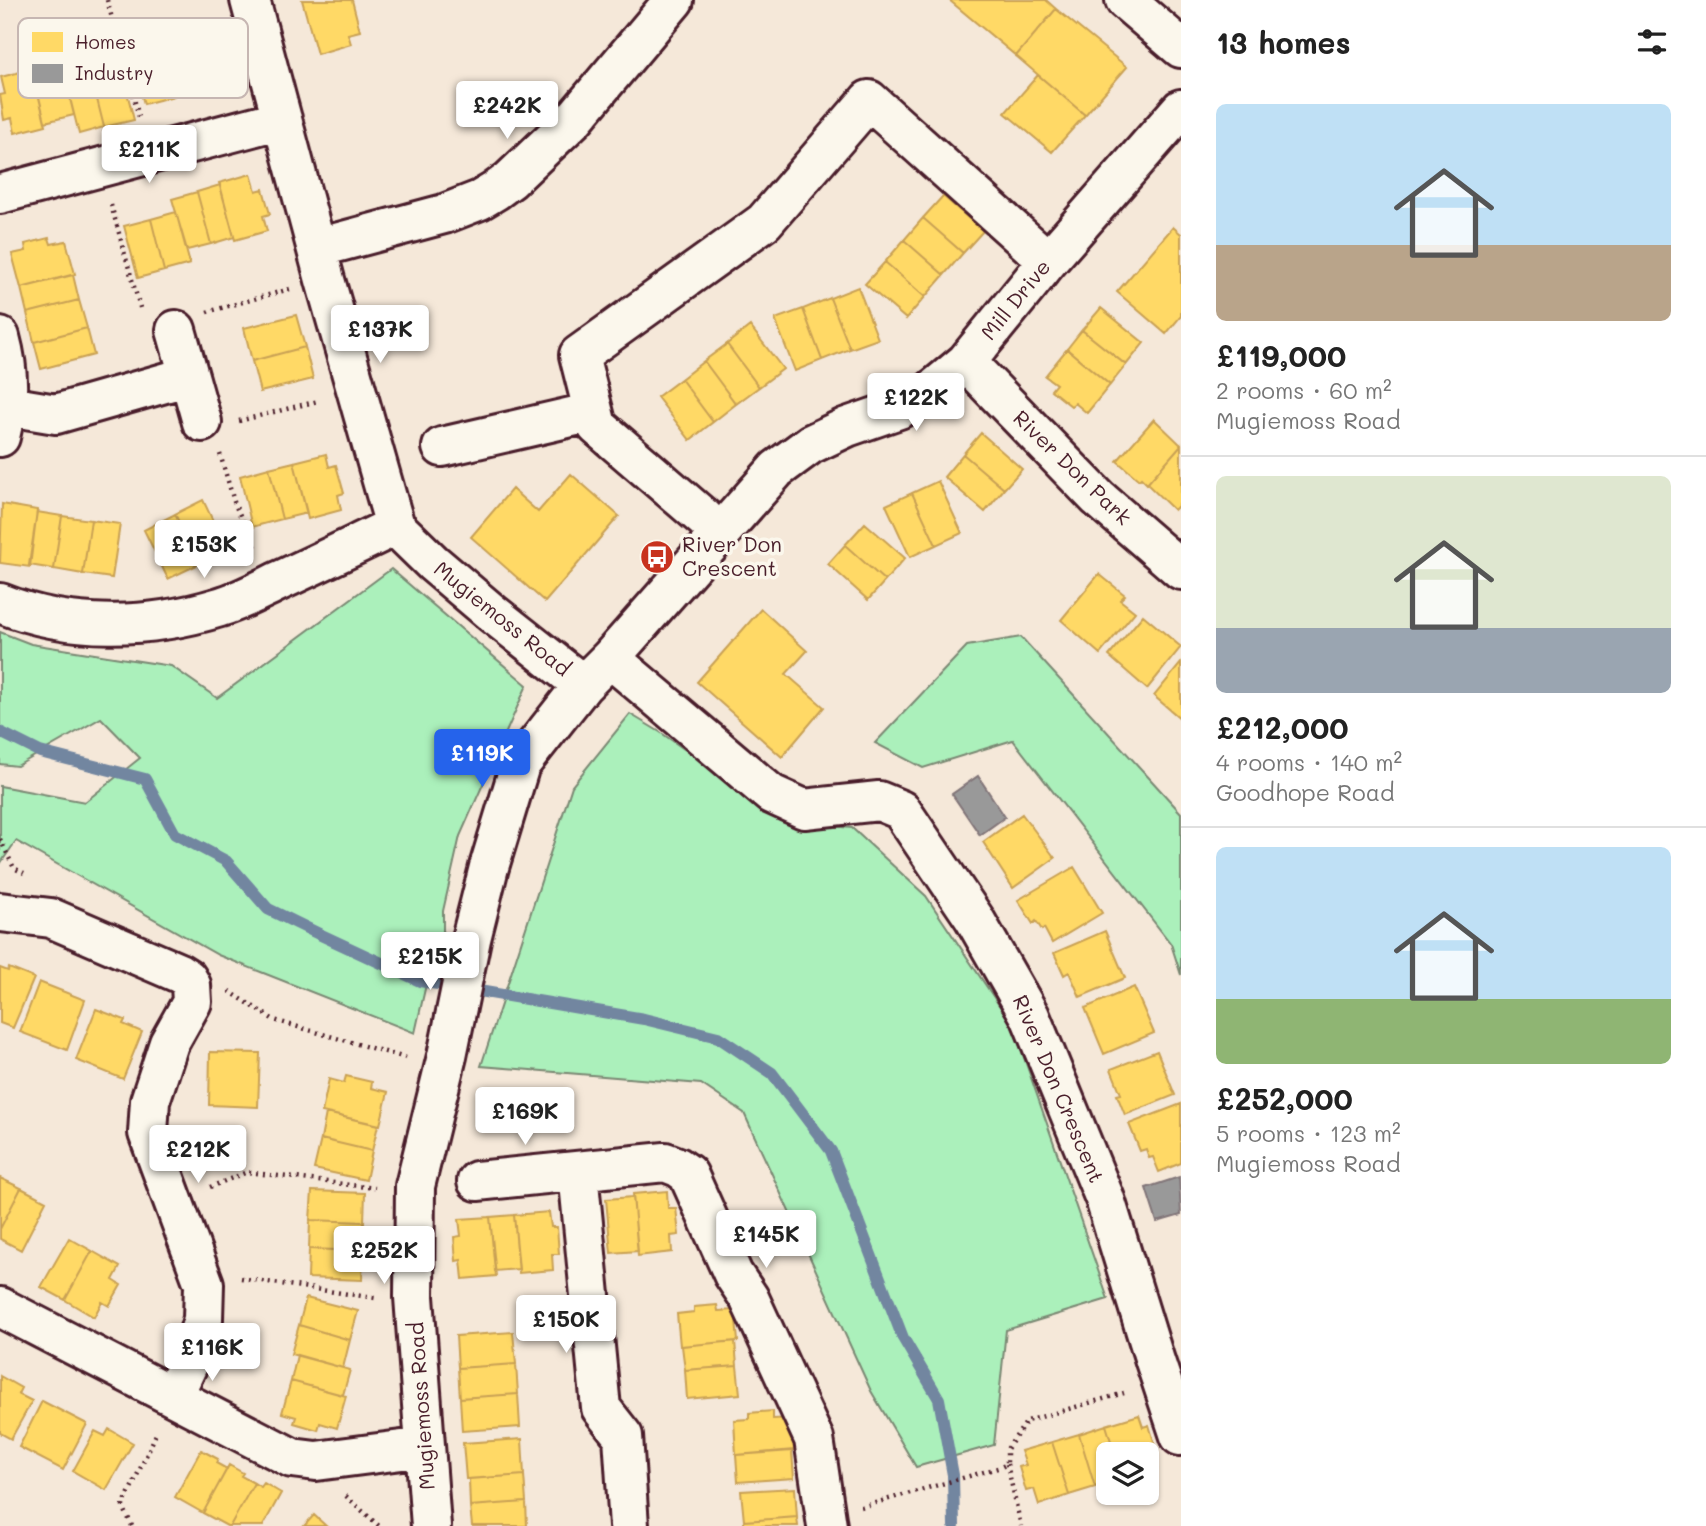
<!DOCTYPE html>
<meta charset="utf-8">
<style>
:root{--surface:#fff;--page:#f2f2f2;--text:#222;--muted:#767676;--line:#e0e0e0;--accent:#2563eb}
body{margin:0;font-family:Mali,sans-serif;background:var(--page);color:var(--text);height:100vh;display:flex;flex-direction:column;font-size:26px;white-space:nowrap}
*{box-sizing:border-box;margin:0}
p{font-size:23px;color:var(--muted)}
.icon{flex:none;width:38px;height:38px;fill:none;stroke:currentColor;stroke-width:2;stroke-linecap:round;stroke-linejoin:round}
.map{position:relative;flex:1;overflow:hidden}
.details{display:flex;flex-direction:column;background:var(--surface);width:525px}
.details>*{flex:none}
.fabs{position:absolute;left:1096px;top:1442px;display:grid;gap:14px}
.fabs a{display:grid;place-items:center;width:63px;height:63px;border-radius:10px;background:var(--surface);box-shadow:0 2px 5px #0004;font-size:35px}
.price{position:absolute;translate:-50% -60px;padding:0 16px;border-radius:7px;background:#fff;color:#222;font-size:23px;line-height:46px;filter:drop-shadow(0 2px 4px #0008)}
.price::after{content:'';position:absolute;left:50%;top:42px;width:21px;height:16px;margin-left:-10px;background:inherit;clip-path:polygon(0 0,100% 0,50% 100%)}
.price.selected{background:var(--accent);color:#fff}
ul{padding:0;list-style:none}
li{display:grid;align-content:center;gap:14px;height:371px;padding:0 35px}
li+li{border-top:2px solid var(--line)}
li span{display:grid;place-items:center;height:217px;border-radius:10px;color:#555}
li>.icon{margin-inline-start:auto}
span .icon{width:126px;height:126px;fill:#fffc;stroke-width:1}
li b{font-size:30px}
h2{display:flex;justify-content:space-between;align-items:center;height:84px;padding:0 35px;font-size:30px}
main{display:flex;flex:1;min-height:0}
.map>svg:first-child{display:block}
.green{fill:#abf0bb;stroke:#7a8873;stroke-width:2}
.homes{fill:#ffd966;stroke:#c9a154;stroke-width:2}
.industry{fill:#999;stroke:#817478;stroke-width:2}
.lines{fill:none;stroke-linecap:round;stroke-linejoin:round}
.stream{stroke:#7286a0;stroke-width:12}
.minor-casing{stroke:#4a1f2b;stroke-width:44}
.path{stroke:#4a1f2b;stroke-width:4.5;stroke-dasharray:2 5;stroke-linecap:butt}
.minor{stroke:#fbf7ec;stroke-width:38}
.labels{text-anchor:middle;stroke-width:7;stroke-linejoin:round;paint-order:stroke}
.street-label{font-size:21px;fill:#4a1f2b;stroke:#fbf7ec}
.poi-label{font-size:21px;fill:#4a1f2b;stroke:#fbf7ec;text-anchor:start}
.key{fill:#fbf7ec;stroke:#c6b6b2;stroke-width:2}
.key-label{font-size:19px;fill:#4a1f2b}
</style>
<main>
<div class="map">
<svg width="1181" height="1526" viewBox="0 0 1181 1526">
<rect width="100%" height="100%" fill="#f5e8d9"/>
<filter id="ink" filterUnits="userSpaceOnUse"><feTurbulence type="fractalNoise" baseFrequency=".0143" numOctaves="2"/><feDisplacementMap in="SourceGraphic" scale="14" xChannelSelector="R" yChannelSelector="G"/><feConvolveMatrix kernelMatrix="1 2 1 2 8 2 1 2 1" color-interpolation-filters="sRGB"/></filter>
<g filter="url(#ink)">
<path class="green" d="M 391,569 L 527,685 L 460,836 L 443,911 L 443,962 L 432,958 L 415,1033 L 218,955 L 16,841 L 0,864 L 0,786 L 85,802 L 140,758 L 101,718 L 17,766 L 0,764 L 0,632 L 31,644 L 171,666 L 217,698 Z
M 1021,637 L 1181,813 L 1181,975 L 1171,944 L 1013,740 L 923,768 L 875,743 L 967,646 Z
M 630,714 L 660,732 L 787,822 L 852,828 L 926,896 L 1013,1026 L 1108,1299 L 1006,1330 L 994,1445 L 916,1467 L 871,1391 L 744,1113 L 701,1084 L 481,1066 L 572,786 Z"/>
<path class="homes" d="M 302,0 L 352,0 L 360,31 L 348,34 L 351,44 L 317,54 Z
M 949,0 L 1046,0 L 1056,9 L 1016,56 Z
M 1056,9 L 1127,67 L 1085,115 L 1016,56 Z
M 161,45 L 174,96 L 144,104 L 130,53 Z
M 61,62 L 74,115 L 45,122 L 32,69 Z
M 121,68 L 134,120 L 104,127 L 91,75 Z
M 32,69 L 46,125 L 15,133 L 12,118 L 4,120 L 0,95 L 5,94 L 1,77 Z
M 91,75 L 104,127 L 79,134 L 66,82 Z
M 1038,75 L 1085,115 L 1052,152 L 1005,113 Z
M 251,174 L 256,191 L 263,189 L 270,214 L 263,216 L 267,231 L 235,240 L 219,183 Z
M 220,185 L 234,237 L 211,244 L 197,192 Z
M 197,192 L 211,244 L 187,250 L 172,199 Z
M 943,196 L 983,231 L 963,253 L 923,218 Z
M 176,212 L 190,264 L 164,271 L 151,219 Z
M 923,218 L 963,253 L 944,275 L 904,240 Z
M 151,219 L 164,271 L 138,278 L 124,226 Z
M 1173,227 L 1181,234 L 1181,316 L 1166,334 L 1117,292 Z
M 49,238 L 51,244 L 66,241 L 75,274 L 21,288 L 12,254 L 26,251 L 25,244 Z
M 904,240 L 944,275 L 925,297 L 885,262 Z
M 885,262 L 925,297 L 906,319 L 865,284 Z
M 73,275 L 79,300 L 27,313 L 21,288 Z
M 858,287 L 878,339 L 850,349 L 830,298 Z
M 830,298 L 850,349 L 822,360 L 803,309 Z
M 79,300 L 87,328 L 34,342 L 27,313 Z
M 1101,308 L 1144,343 L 1126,365 L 1082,330 Z
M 803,309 L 822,360 L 795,371 L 775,319 Z
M 296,315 L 305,347 L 252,361 L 244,328 Z
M 750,326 L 783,369 L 759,387 L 727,344 Z
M 87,328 L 94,355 L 41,369 L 34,342 Z
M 1082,330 L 1126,365 L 1110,385 L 1067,349 Z
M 727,344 L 759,387 L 736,404 L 704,361 Z
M 305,347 L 313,379 L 260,392 L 252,361 Z
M 1067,349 L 1110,385 L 1087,413 L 1075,403 L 1071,406 L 1051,390 L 1056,384 L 1045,376 Z
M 704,361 L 736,404 L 713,422 L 681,379 Z
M 681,379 L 713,422 L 690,440 L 657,397 Z
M 1154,419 L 1181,445 L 1147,484 L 1141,478 L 1139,480 L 1117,461 Z
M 981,433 L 1022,469 L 1004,489 L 963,454 Z
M 1181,445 L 1181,503 L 1174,510 L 1147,484 Z
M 326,454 L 329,467 L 336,465 L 344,493 L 338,495 L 341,510 L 308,519 L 294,462 Z
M 963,454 L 1004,489 L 985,512 L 944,477 Z
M 294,462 L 307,513 L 282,519 L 269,468 Z
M 269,468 L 282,519 L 252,527 L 240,476 Z
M 571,474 L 619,516 L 545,602 L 471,537 L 512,489 L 538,512 Z
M 938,481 L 962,533 L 936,545 L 912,493 Z
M 912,493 L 936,545 L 910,557 L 886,505 Z
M 203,500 L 227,550 L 199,564 L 175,514 Z
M 2,504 L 37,510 L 30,567 L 0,563 Z
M 37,512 L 62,516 L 54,569 L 29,565 Z
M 175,514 L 199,564 L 168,579 L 144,530 Z
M 62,516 L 91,520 L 83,574 L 54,569 Z
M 91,520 L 120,524 L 112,578 L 83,574 Z
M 865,523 L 905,558 L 885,581 L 845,545 Z
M 845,545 L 885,581 L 868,600 L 828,564 Z
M 1099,574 L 1125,595 L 1120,600 L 1135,612 L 1100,654 L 1061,620 Z
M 761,609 L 807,651 L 786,674 L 824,707 L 782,757 L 697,682 Z
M 1143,615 L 1181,647 L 1147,689 L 1109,656 Z
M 1181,663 L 1181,719 L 1154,696 Z
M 1022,814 L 1055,858 L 1013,888 L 983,842 Z
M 1074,867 L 1102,913 L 1052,943 L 1044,928 L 1042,930 L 1036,921 L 1033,924 L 1018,900 Z
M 1105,931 L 1125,978 L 1080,997 L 1069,972 L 1064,975 L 1054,953 Z
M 0,968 L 8,971 L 9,968 L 34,978 L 13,1028 L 0,1023 Z
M 39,982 L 85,1000 L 67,1050 L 20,1032 Z
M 1134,987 L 1154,1033 L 1104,1054 L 1085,1008 Z
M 96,1009 L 125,1020 L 123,1024 L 142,1032 L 123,1079 L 76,1060 Z
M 1157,1051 L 1175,1095 L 1125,1115 L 1117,1095 L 1121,1094 L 1111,1069 Z
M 210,1052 L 260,1053 L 258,1107 L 209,1105 Z
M 346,1076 L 372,1082 L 371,1088 L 388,1092 L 380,1125 L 322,1112 L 329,1079 L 344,1083 Z
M 1181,1104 L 1181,1163 L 1159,1172 L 1153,1157 L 1149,1158 L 1146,1149 L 1140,1151 L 1129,1124 Z
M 326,1113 L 378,1125 L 372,1151 L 321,1139 Z
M 321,1139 L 372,1151 L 366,1180 L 314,1169 Z
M 0,1178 L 21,1188 L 0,1229 Z
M 21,1188 L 46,1201 L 21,1250 L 0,1239 L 0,1229 Z
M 312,1191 L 365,1193 L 364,1222 L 310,1220 Z
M 667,1191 L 668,1208 L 676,1208 L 679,1235 L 671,1236 L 672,1252 L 638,1256 L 633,1194 Z
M 633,1197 L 638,1251 L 611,1253 L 606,1199 Z
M 549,1212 L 551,1227 L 557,1227 L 559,1254 L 552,1254 L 553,1270 L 519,1273 L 514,1215 Z
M 514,1215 L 519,1269 L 495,1271 L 490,1217 Z
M 490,1217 L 496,1276 L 463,1279 L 461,1260 L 456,1261 L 454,1237 L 461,1236 L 459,1219 Z
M 310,1220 L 364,1222 L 363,1251 L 309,1249 Z
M 69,1238 L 92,1251 L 65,1300 L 41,1287 Z
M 309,1249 L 363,1251 L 362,1280 L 308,1278 Z
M 92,1251 L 120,1267 L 113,1280 L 121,1285 L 109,1306 L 102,1302 L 94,1317 L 65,1300 Z
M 306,1298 L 358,1311 L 350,1340 L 299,1325 Z
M 717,1305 L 718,1311 L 735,1310 L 738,1341 L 680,1346 L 677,1314 L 694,1312 L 694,1307 Z
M 299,1325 L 350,1340 L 343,1368 L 291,1354 Z
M 513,1332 L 516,1364 L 458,1368 L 456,1336 Z
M 735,1341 L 737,1366 L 685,1370 L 682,1346 Z
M 297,1355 L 350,1370 L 343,1395 L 291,1381 Z
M 516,1364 L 518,1394 L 460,1398 L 458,1368 Z
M 737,1366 L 740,1394 L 687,1399 L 685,1370 Z
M 0,1376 L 21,1388 L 18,1394 L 32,1401 L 11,1439 L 0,1433 Z
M 291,1381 L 346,1396 L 337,1428 L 320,1423 L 318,1430 L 294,1423 L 296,1417 L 282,1413 Z
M 518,1394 L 520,1427 L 462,1431 L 460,1398 Z
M 42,1401 L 87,1424 L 63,1470 L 19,1447 Z
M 773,1411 L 773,1419 L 791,1418 L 794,1450 L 736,1455 L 734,1420 L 749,1419 L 749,1413 Z
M 1139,1415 L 1143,1427 L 1149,1425 L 1157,1451 L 1151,1453 L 1157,1469 L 1146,1472 L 1146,1454 L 1115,1454 L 1106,1425 Z
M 1106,1425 L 1115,1454 L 1108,1454 L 1108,1483 L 1095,1487 L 1079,1434 Z
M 109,1429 L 133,1443 L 106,1490 L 73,1471 L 95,1431 L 105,1436 Z
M 1079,1434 L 1095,1487 L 1069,1495 L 1052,1442 Z
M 522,1439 L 524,1475 L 466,1479 L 463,1443 Z
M 1052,1442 L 1069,1495 L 1039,1505 L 1034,1489 L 1026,1491 L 1019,1467 L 1026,1465 L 1021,1451 Z
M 201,1450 L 218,1459 L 216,1463 L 227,1469 L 203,1513 L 175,1497 Z
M 792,1451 L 794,1478 L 738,1482 L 736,1455 Z
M 229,1465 L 243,1473 L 241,1476 L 254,1483 L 230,1526 L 227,1526 L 203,1513 Z
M 524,1475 L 526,1502 L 470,1506 L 469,1479 Z
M 254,1483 L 261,1487 L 264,1483 L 281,1493 L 263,1526 L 230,1526 Z
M 795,1488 L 797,1517 L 744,1521 L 741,1491 Z
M 526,1502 L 527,1526 L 472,1526 L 470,1506 Z
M 314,1515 L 326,1526 L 304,1526 Z
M 797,1517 L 798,1526 L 744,1526 L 744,1521 Z"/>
<path class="industry" d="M 978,776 L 1005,817 L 980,835 L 952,794 Z
M 1179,1177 L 1181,1215 L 1157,1222 L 1146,1188 Z"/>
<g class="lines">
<path class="stream" d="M 0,732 L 40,752 L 145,779 L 175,834 L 226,861 L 268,909 L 319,934 L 420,981 L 644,1019 L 718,1037 L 772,1073 L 831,1151 L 903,1338 L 939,1399 L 953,1475 L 954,1526"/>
<g class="minor-casing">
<path id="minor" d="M 250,0 L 325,280 L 395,526 L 433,563 L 492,613 L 583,685
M 1125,0 L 1181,48
M 0,194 L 282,119
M 317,248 L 444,214 L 480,200 L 495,191 L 510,180 L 574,119 L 674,0
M 176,330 L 202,422
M 0,337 C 10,374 9,400 0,437
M 966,362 L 1098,498 L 1181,570
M 8,406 L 56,414 L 189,376
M 442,447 L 593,412
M 719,533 L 704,518 L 597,426 L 579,355 L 764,222 L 869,100 L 1048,261
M 0,603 C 70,631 149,629 220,607 C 241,601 260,590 279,581 C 318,563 357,544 395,526
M 610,658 L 771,794 L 804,809 L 879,801 L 901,810 L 974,918 L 1030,1016 L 1105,1199 L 1155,1361 L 1180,1436
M 0,912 L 51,918 L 179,973 L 187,978 L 191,985 L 192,1002 L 169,1043 L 150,1101 L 148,1133 L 204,1284 L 203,1319 L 192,1356 L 173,1396
M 578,1172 L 601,1408 L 623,1436 L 629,1526
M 477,1181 L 665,1162 L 678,1167 L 688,1174 L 733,1274 L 749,1298 L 814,1439 L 827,1526
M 0,1307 L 292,1458 L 316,1461 L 425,1447
M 431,1526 L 414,1297 L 415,1186 L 447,1056 L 471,939 L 489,867 L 520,765 L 583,685 L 610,658 L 777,469 L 811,444 L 847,427 L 899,409 L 930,392 L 966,362 L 1048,261 L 1181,109"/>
</g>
<path class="path" d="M 107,0 L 139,117
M 111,205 L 141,311
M 207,312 L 290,289
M 239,421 L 318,401
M 220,454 L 235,505 L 257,550
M 0,839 L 14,868 L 24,873
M 229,991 L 274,1020 L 406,1058
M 210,1187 L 247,1172 L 375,1188
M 241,1278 L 375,1298
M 1007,1464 L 1021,1526
M 346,1496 L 379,1526
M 861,1507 L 1001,1467 L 1007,1464 L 1007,1449 L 1027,1421 L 1124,1393
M 132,1526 L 123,1506 L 157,1432"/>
<use href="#minor" class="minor"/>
</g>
</g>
<defs>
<g id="bus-disc" transform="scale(1.75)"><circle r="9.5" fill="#c8321e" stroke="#fbf7ec"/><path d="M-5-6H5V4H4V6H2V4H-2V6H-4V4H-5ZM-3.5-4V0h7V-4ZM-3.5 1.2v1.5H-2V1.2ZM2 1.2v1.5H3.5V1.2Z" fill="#fff"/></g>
</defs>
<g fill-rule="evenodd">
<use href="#bus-disc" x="657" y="557"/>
</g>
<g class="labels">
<g class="street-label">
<text transform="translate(1016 300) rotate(-51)" y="7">Mill Drive</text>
<text transform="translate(1072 468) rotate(44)" y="7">River Don Park</text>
<text transform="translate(502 619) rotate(39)" y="7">Mugiemoss Road</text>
<text transform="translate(1058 1089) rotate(67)" y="7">River Don Crescent</text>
<text transform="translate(422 1406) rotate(-94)" y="7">Mugiemoss Road</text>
</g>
<g class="poi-label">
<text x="682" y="552">River Don<tspan x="682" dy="24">Crescent</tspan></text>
</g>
</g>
<rect x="18" y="18" width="230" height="80" rx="10" class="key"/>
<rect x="32" y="32" width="31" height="20" fill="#ffd966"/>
<rect x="32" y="64" width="31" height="19" fill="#999"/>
<g class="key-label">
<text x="75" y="49">Homes</text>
<text x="75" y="80">Industry</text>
</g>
</svg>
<div class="fabs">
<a><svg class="icon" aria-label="layers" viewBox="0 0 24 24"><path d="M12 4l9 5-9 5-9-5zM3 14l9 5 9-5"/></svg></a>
</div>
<b class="price" style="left:507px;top:141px">£242K</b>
<b class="price" style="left:149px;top:185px">£211K</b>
<b class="price" style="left:380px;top:365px">£137K</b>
<b class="price" style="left:916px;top:433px">£122K</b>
<b class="price" style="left:204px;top:580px">£153K</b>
<b class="price selected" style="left:482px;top:789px">£119K</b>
<b class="price" style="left:430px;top:992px">£215K</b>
<b class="price" style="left:525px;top:1147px">£169K</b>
<b class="price" style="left:198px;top:1185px">£212K</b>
<b class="price" style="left:766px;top:1270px">£145K</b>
<b class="price" style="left:384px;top:1286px">£252K</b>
<b class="price" style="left:566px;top:1355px">£150K</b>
<b class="price" style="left:212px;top:1383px">£116K</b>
</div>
<section class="details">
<h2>13 homes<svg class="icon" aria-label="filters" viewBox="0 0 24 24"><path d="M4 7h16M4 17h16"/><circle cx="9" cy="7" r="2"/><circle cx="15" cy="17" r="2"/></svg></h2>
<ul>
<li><span style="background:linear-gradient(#bfe0f5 65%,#b9a48a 0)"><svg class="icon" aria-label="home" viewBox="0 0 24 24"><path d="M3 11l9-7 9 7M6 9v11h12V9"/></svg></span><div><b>£119,000</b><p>2 rooms · 60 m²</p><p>Mugiemoss Road</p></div></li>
<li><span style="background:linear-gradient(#dfe7d0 70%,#9aa5b1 0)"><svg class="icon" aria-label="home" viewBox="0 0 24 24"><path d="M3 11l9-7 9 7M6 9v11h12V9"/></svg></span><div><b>£212,000</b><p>4 rooms · 140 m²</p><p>Goodhope Road</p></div></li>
<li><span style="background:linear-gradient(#bfe0f5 70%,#8fb573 0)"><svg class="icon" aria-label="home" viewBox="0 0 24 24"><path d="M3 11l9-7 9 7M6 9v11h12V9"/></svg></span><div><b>£252,000</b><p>5 rooms · 123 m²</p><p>Mugiemoss Road</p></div></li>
</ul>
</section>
</main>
